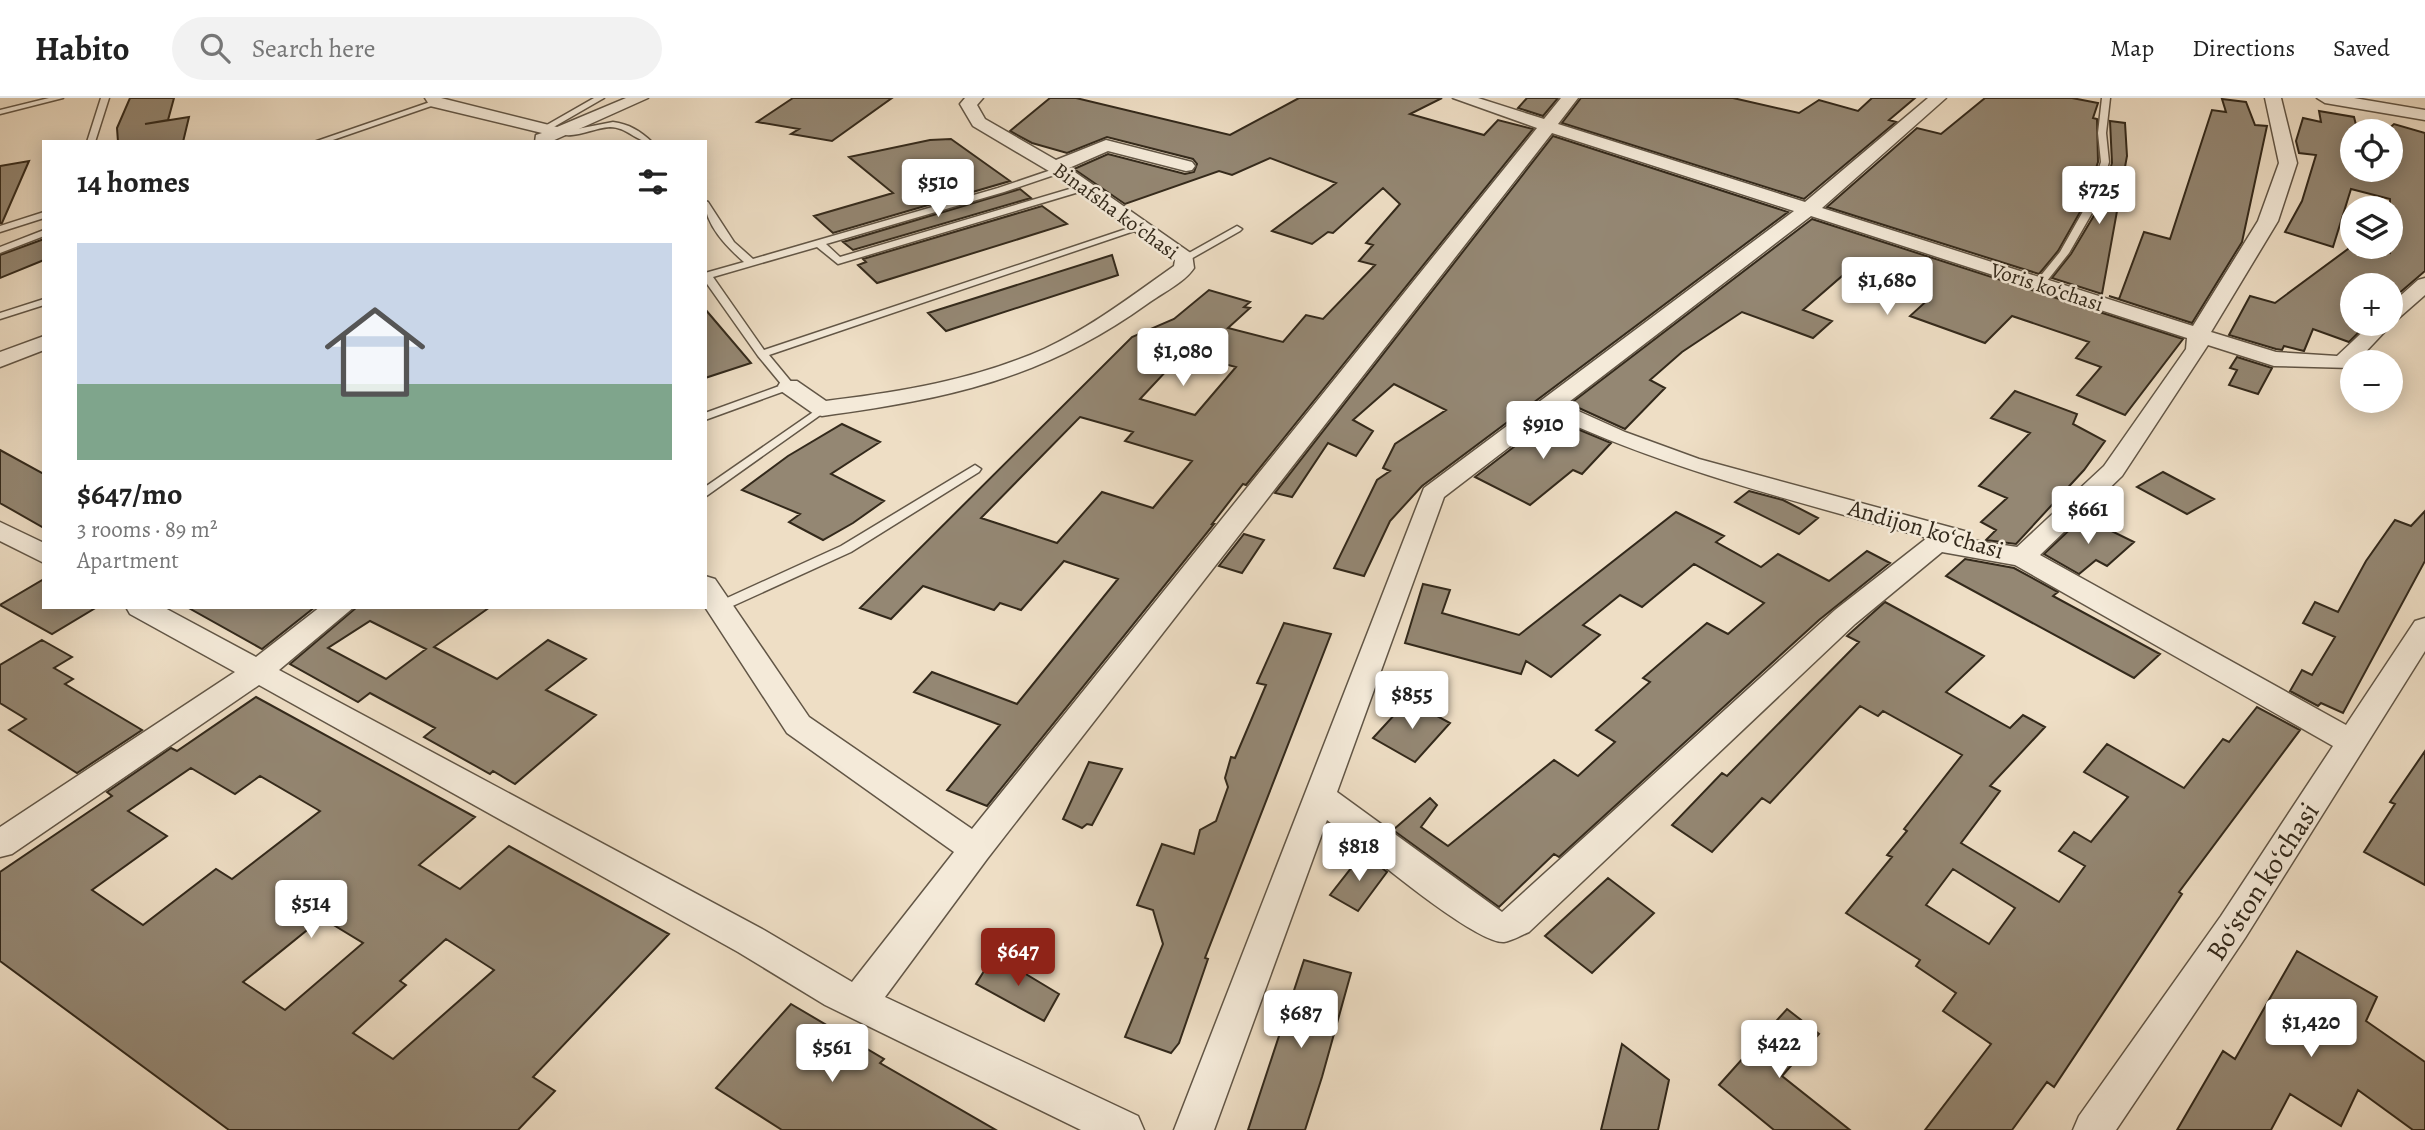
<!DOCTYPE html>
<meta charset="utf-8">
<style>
:root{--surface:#fff;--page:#f2f2f2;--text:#222;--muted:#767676;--line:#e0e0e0;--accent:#8f2418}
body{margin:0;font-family:Alegreya,serif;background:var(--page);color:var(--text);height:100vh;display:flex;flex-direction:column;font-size:26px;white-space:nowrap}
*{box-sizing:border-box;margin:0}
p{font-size:23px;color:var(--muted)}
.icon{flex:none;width:38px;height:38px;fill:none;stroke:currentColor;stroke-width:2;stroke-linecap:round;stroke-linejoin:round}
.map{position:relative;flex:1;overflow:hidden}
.side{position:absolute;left:42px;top:42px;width:665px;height:469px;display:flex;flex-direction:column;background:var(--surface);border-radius:0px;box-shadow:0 4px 18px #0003}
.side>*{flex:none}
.tools{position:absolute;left:2340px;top:21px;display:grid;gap:14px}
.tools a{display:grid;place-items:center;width:63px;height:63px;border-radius:50%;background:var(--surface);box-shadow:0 4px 18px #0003;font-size:35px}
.price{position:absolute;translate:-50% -60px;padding:0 16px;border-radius:7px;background:#fff;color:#222;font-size:23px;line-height:46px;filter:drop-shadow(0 2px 4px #0008)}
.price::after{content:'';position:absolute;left:50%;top:42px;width:21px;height:16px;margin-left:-10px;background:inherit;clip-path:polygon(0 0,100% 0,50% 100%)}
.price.on{background:var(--accent);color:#fff}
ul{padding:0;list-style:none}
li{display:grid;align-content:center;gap:14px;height:371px;padding:0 35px}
li span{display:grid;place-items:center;height:217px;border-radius:0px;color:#555}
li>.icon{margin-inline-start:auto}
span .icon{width:126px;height:126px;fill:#fffc;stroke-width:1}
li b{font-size:30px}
h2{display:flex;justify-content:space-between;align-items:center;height:84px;padding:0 35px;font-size:30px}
header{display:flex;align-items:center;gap:42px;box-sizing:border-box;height:98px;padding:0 35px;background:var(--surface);border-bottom:2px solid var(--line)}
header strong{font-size:33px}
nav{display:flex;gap:38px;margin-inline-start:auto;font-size:24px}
.search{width:490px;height:63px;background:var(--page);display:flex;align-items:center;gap:18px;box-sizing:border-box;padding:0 24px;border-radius:38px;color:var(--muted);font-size:26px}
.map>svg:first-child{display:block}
.building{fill:#948773;stroke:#33291b;stroke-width:2;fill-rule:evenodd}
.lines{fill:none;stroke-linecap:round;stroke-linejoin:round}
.lane-casing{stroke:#625646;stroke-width:3}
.street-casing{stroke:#625646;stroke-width:3}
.lane{fill:#f4ead9;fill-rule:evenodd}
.street{fill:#f4ead9;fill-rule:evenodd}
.labels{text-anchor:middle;stroke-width:5;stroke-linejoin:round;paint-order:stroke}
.far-street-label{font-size:21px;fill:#33291b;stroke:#f4ead9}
.street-label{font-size:24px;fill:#33291b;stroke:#f4ead9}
.near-street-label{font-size:28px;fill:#33291b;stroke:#f4ead9}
</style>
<header>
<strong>Habito</strong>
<div class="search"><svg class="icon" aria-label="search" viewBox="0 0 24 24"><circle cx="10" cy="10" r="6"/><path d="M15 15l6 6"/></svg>Search here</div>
<nav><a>Map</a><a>Directions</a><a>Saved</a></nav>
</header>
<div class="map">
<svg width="2425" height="1032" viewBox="0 0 2425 1032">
<rect width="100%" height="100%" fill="#eedec5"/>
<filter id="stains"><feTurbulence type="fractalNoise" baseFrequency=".00286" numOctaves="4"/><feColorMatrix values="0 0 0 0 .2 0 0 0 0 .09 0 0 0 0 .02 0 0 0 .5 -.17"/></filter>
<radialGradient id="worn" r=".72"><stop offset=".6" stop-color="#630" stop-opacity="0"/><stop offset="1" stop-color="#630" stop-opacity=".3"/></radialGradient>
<path class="building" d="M 130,0 L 174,0 L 168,22 L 145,26 L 189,19 L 183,44 L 118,44 L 117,30 Z
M 793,0 L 892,0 L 832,43 L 791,36 L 799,31 L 757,24 Z
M 1050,0 L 1076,0 L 1230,37 L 1299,0 L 1442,0 L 1410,16 L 1484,37 L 1498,22 L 1533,31 L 1246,387 L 1243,386 L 1212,426 L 1214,426 L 987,708 L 947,692 L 1000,627 L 914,594 L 932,574 L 1017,606 L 1118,481 L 1064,463 L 1021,512 L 1000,505 L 994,512 L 923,488 L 891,521 L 860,510 L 1132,239 L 1174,221 L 1209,192 L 1250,204 L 1244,209 L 1250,210 L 1228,230 L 1283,244 L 1306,217 L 1323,221 L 1375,167 L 1359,163 L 1373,147 L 1366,145 L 1400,106 L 1383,90 L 1333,135 L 1328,134 L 1312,146 L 1272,133 L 1336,85 L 1270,60 L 1232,77 L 1219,73 L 1125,106 L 1074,71 L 1108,56 L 1185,76 L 1194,74 L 1197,66 L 1193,61 L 1107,39 L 1067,55 L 1032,45 L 1010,33 ZM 1183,255 L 1236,269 L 1195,317 L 1140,301 ZM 1080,319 L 1133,334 L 1125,343 L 1192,363 L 1153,410 L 1102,394 L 1057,445 L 981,420 Z
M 1527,0 L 1558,0 L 1543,18 L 1518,10 Z
M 1581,0 L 1733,0 L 1799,15 L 1819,2 L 1858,13 L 1872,0 L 1915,0 L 1889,22 L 1896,24 L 1804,101 L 1562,25 Z
M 1985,0 L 2072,0 L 2098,5 L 2093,20 L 2097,21 L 2098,64 L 2084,107 L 2058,153 L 2039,176 L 1827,109 L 1917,30 L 1941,36 Z
M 2222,1 L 2246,4 L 2255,27 L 2267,28 L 2242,144 L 2192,225 L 2109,198 L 2119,201 L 2144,134 L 2170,141 L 2212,12 L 2226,14 Z
M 2319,13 L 2354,19 L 2357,31 L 2365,33 L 2352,33 L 2352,72 L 2390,72 L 2390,33 L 2386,33 L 2394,26 L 2425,35 L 2425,173 L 2390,203 L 2390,187 L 2352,187 L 2352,226 L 2367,226 L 2349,244 L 2313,231 L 2304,253 L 2284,248 L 2282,252 L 2276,251 L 2229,237 L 2250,198 L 2275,205 L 2352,148 L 2371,149 L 2390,155 L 2390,101 L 2351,91 L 2333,149 L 2285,134 L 2302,103 L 2316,57 L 2299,55 L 2296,43 L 2303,20 L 2321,24 Z
M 2110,23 L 2125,25 L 2127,58 L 2102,196 L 2052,180 L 2071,156 L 2099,109 L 2112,65 Z
M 1553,38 L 1788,114 L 1422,388 L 1390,423 L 1364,478 L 1334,470 L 1377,382 L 1390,373 L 1383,370 L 1395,346 L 1446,312 L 1394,286 L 1353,322 L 1373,333 L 1356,358 L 1328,345 L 1292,399 L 1275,395 Z
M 951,41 L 1010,83 L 833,135 L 814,118 L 893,95 L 849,59 L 930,42 Z
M 29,63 L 2,125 L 0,125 L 0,68 Z
M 1020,91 L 1031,100 L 853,152 L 843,144 Z
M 1042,108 L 1067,126 L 877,185 L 858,167 L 866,164 L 863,161 Z
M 1812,121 L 2183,241 L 2125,317 L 2077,297 L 2101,269 L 2076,260 L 2089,244 L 2012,218 L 1985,245 L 1910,218 L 1931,199 L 1849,172 L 1803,212 L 1832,223 L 1813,240 L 1742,214 L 1682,254 L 1650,282 L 1665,290 L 1625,331 L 1570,306 Z
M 44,141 L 44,162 L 0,180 L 0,157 Z
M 1112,157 L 1118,177 L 946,233 L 928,215 Z
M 705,211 L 751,265 L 705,280 Z
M 2237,259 L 2272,270 L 2258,296 L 2229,287 L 2237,272 L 2230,270 Z
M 2015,293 L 2077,316 L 2073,326 L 2105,343 L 2084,372 L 2016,446 L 1986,442 L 1996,432 L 1981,424 L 2007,400 L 1979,388 L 2030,335 L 1991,320 Z
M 1551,320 L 1611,345 L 1582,376 L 1573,372 L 1530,407 L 1475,379 Z
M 842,326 L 880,344 L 831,376 L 884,403 L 853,425 L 823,442 L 789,424 L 800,416 L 742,392 L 788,358 Z
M 0,352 L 44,376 L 44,430 L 0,405 Z
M 2163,374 L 2214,401 L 2187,416 L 2137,389 Z
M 1749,393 L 1783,402 L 1818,420 L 1799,436 L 1735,404 Z
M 2425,413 L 2425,463 L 2343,615 L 2321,605 L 2318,608 L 2290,593 L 2302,572 L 2312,577 L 2335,539 L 2303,525 L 2315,504 L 2338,514 L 2366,463 L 2395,422 L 2411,428 Z
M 1676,414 L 1724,438 L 1716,444 L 1761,469 L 1778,456 L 1829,483 L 1867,453 L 1890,465 L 1819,522 L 1559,759 L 1554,756 L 1499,809 L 1393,732 L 1430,700 L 1437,707 L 1421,729 L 1448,748 L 1554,662 L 1578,678 L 1615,644 L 1596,632 L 1650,584 L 1643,580 L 1707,525 L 1728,536 L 1764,505 L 1694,466 L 1642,509 L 1620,497 L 1583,527 L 1600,537 L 1551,579 L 1526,563 L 1521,576 L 1405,545 L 1423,486 L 1450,492 L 1442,515 L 1519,537 Z
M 2083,419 L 2134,444 L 2107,468 L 2096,462 L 2079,476 L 2044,456 Z
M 1244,436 L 1264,442 L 1242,475 L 1219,468 Z
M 1965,461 L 2014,470 L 2058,494 L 2053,498 L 2160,556 L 2134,580 L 1946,478 Z
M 44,481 L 44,509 L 97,509 L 52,536 L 0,507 Z
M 1885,504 L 1984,558 L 1946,594 L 2010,630 L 2023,617 L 2045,629 L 1990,688 L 2000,693 L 1961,745 L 2059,804 L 2085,768 L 2059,753 L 2074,734 L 2091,744 L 2128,699 L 2084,674 L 2107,646 L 2184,690 L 2223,641 L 2229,644 L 2257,609 L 2300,632 L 2179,794 L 2182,796 L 2054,989 L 2047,984 L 2012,1032 L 1925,1032 L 1991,946 L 1943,913 L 1956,895 L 1916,868 L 1920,862 L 1846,815 L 1892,759 L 1887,757 L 1907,733 L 1904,731 L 1962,657 L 1883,613 L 1878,618 L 1860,608 L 1770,705 L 1762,700 L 1712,754 L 1672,727 L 1722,675 L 1727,678 L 1859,544 L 1847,538 ZM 1953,771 L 2015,810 L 1989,846 L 1926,807 Z
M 187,509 L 315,509 L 262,551 Z
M 357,509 L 490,509 L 434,549 L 497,581 L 548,542 L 586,561 L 546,592 L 596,617 L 515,686 L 493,673 L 490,676 L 424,639 L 435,630 L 370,595 L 358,604 L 290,566 ZM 370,523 L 426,551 L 386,581 L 328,550 Z
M 1284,525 L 1331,536 L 1205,860 L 1208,861 L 1179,945 L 1171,955 L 1125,939 L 1163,846 L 1153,812 L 1137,807 L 1162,746 L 1194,756 L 1200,732 L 1216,723 L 1228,689 L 1225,680 L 1231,659 L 1235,660 L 1266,587 L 1257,585 Z
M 42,542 L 72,559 L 54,570 L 73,581 L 65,586 L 142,632 L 77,675 L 9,632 L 26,621 L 0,605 L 0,567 Z
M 256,599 L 475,719 L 419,767 L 460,791 L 509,748 L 669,836 L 533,979 L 555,993 L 518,1032 L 229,1032 L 0,863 L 0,774 L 112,698 L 107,694 L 171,650 L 177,653 ZM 191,670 L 235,696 L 260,678 L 320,713 L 232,781 L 216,771 L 143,827 L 92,792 L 167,738 L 128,713 ZM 322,820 L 363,845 L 285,912 L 243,884 ZM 446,841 L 494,872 L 393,961 L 353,935 L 406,887 L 400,883 Z
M 1408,602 L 1450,625 L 1415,664 L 1373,640 Z
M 2425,653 L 2425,787 L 2364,754 L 2395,706 L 2390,704 Z
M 1089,664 L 1122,671 L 1092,727 L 1087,726 L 1082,730 L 1063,721 Z
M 1363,755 L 1387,774 L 1358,813 L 1330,797 Z
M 1608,780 L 1654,815 L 1592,875 L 1545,838 Z
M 2297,853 L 2377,899 L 2366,923 L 2425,964 L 2425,1032 L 2413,1032 L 2358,992 L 2341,1028 L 2290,996 L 2271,1032 L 2177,1032 L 2223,953 L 2235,961 Z
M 994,857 L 1059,896 L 1044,923 L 976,886 Z
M 1304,862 L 1351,875 L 1322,979 L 1305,1032 L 1248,1032 Z
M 791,906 L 884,961 L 880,965 L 996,1032 L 782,1032 L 716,990 Z
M 1787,911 L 1819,936 L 1782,978 L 1850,1032 L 1774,1032 L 1719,987 Z
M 1622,946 L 1669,982 L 1658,1032 L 1601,1032 Z"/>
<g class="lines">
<g class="lane-casing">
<path id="lane" d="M 49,0 L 63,0 L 0,16 L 0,12 Z
M 101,0 L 109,0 L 95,44 L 87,44 Z
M 594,0 L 604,0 L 545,34 L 538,32 Z
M 2102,0 L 2110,0 L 2106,35 L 2109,64 L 2096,108 L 2069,155 L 2043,188 L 2035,188 L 2034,186 L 2060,154 L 2086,108 L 2101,64 L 2098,35 Z
M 433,3 L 440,5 L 327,44 L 314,44 Z
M 613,24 C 629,26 640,33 652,44 C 636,44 627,29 610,29 C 592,30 572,43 555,34 L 559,31 L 572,32 Z
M 1060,69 L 1063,70 L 1063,74 L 1004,94 L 826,146 L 840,159 L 1083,87 L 1089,87 L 1089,91 L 838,166 L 817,149 L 713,179 L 764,252 L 1141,126 L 1149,128 L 769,257 L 793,286 L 793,290 L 705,322 L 705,315 L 782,287 L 758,258 L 705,183 L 705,175 L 744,164 C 727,149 705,127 705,103 L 708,104 L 734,144 L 753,161 L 998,90 Z
M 44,114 L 44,120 L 0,134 L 0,128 Z
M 1237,128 L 1242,131 L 1240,133 L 1189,162 L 1180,160 Z
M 44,132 L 44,138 L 0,155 L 0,149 Z
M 44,201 L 44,207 L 0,221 L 0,215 Z
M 822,308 L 828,311 L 826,313 L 705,399 L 705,389 Z
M 975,367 L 981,371 L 979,374 L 851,454 L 726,511 L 721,513 L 714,508 L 716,505 L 841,448 Z"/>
</g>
<g class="street-casing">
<path id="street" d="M 425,0 L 441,0 L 557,29 L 626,0 L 648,0 L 550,44 L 535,44 L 536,37 L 542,35 L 430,8 Z
M 965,0 L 983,0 L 977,7 L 985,21 L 1056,62 L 1106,42 L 1192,64 L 1195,68 L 1192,72 L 1186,73 L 1108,53 L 1069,70 L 1192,156 L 1194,170 C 1184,185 1162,195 1147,206 C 1043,281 947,301 822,318 L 814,316 L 781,293 L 778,288 L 781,283 L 797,283 L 826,303 C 901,294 974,282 1044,251 C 1090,230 1133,197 1174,168 L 1175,162 L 1054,76 L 973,28 L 960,6 Z
M 1453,0 L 1478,0 L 1544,21 L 1561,0 L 1578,0 L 1558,26 L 1805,104 L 1928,0 L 1946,0 L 1822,110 L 2193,228 L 2258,123 L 2279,65 L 2265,0 L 2281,0 L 2297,65 L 2278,123 L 2211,234 L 2276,254 L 2337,258 L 2371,226 L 2390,226 L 2390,207 L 2418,182 L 2425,180 L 2425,197 L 2393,225 L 2356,264 L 2352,264 L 2351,270 L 2274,268 L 2208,247 L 2122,378 L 2040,457 L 2346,627 L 2415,523 L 2425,520 L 2425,553 L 2245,840 L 2116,1032 L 2073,1032 L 2079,1018 L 2221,818 L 2333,648 L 2015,467 L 1942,454 L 1855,526 L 1529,834 C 1522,837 1512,843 1504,844 C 1474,846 1356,745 1327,722 L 1214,1032 L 1174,1032 L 1424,390 L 1794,113 L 1552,35 L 987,761 L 885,899 L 1138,1018 L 1144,1032 L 1081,1032 L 825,907 L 738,854 L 259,587 L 12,756 L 0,759 L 0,729 L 235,574 L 130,516 L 126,509 L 163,509 L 256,559 L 320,509 L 354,509 L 279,572 L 764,832 L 852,884 L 954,754 L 787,635 L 705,509 L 705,478 L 715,481 L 809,619 L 972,731 L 1537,30 ZM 1811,118 L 2187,240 L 2186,251 L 2104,368 L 2017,449 L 1971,442 L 1968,434 L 1699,361 L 1625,334 L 1565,307 ZM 1551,317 C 1672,373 1799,404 1927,440 L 1835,512 L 1502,814 L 1337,694 L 1444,399 Z
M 2317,0 L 2354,0 L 2425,12 L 2425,22 L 2325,5 Z
M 44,238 L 44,252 L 0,269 L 0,254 Z
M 0,424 L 44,445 L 44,465 L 0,443 Z"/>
</g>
<use href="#lane" class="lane"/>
<use href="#street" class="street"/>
</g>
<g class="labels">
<g class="far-street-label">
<text transform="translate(1116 113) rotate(36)" y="7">Binafsha koʻchasi</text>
<text transform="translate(2047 189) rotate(18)" y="7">Voris koʻchasi</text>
</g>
<g class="street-label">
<text transform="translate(1926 431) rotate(16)" y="8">Andijon koʻchasi</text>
</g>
<g class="near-street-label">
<text transform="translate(2262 783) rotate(-57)" y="10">Boʻston koʻchasi</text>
</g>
</g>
<rect width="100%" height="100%" filter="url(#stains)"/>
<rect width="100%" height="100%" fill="url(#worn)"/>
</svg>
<div class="tools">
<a><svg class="icon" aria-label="locate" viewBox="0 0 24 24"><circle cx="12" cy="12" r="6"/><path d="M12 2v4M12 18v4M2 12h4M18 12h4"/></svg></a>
<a><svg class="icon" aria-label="layers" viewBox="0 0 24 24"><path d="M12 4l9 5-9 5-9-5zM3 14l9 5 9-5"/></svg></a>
<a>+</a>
<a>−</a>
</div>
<b class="price" style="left:938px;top:121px">$510</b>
<b class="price" style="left:2099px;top:128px">$725</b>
<b class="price" style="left:1887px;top:219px">$1,680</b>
<b class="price" style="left:1183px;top:290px">$1,080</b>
<b class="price" style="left:1543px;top:363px">$910</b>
<b class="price" style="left:2088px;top:448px">$661</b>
<b class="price" style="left:1412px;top:633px">$855</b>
<b class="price" style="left:1359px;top:785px">$818</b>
<b class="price" style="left:311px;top:842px">$514</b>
<b class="price on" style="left:1018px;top:890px">$647</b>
<b class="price" style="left:1301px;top:952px">$687</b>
<b class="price" style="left:2311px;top:961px">$1,420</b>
<b class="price" style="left:1779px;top:982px">$422</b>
<b class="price" style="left:832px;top:986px">$561</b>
<section class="side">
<h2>14 homes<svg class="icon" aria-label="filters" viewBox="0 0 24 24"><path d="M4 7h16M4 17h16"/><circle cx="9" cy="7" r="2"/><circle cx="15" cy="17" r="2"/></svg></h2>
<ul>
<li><span style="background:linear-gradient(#c9d6e8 65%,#7fa58c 0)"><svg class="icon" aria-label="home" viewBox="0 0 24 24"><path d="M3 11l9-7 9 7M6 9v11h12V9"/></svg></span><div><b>$647/mo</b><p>3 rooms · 89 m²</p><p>Apartment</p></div></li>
</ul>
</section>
</div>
